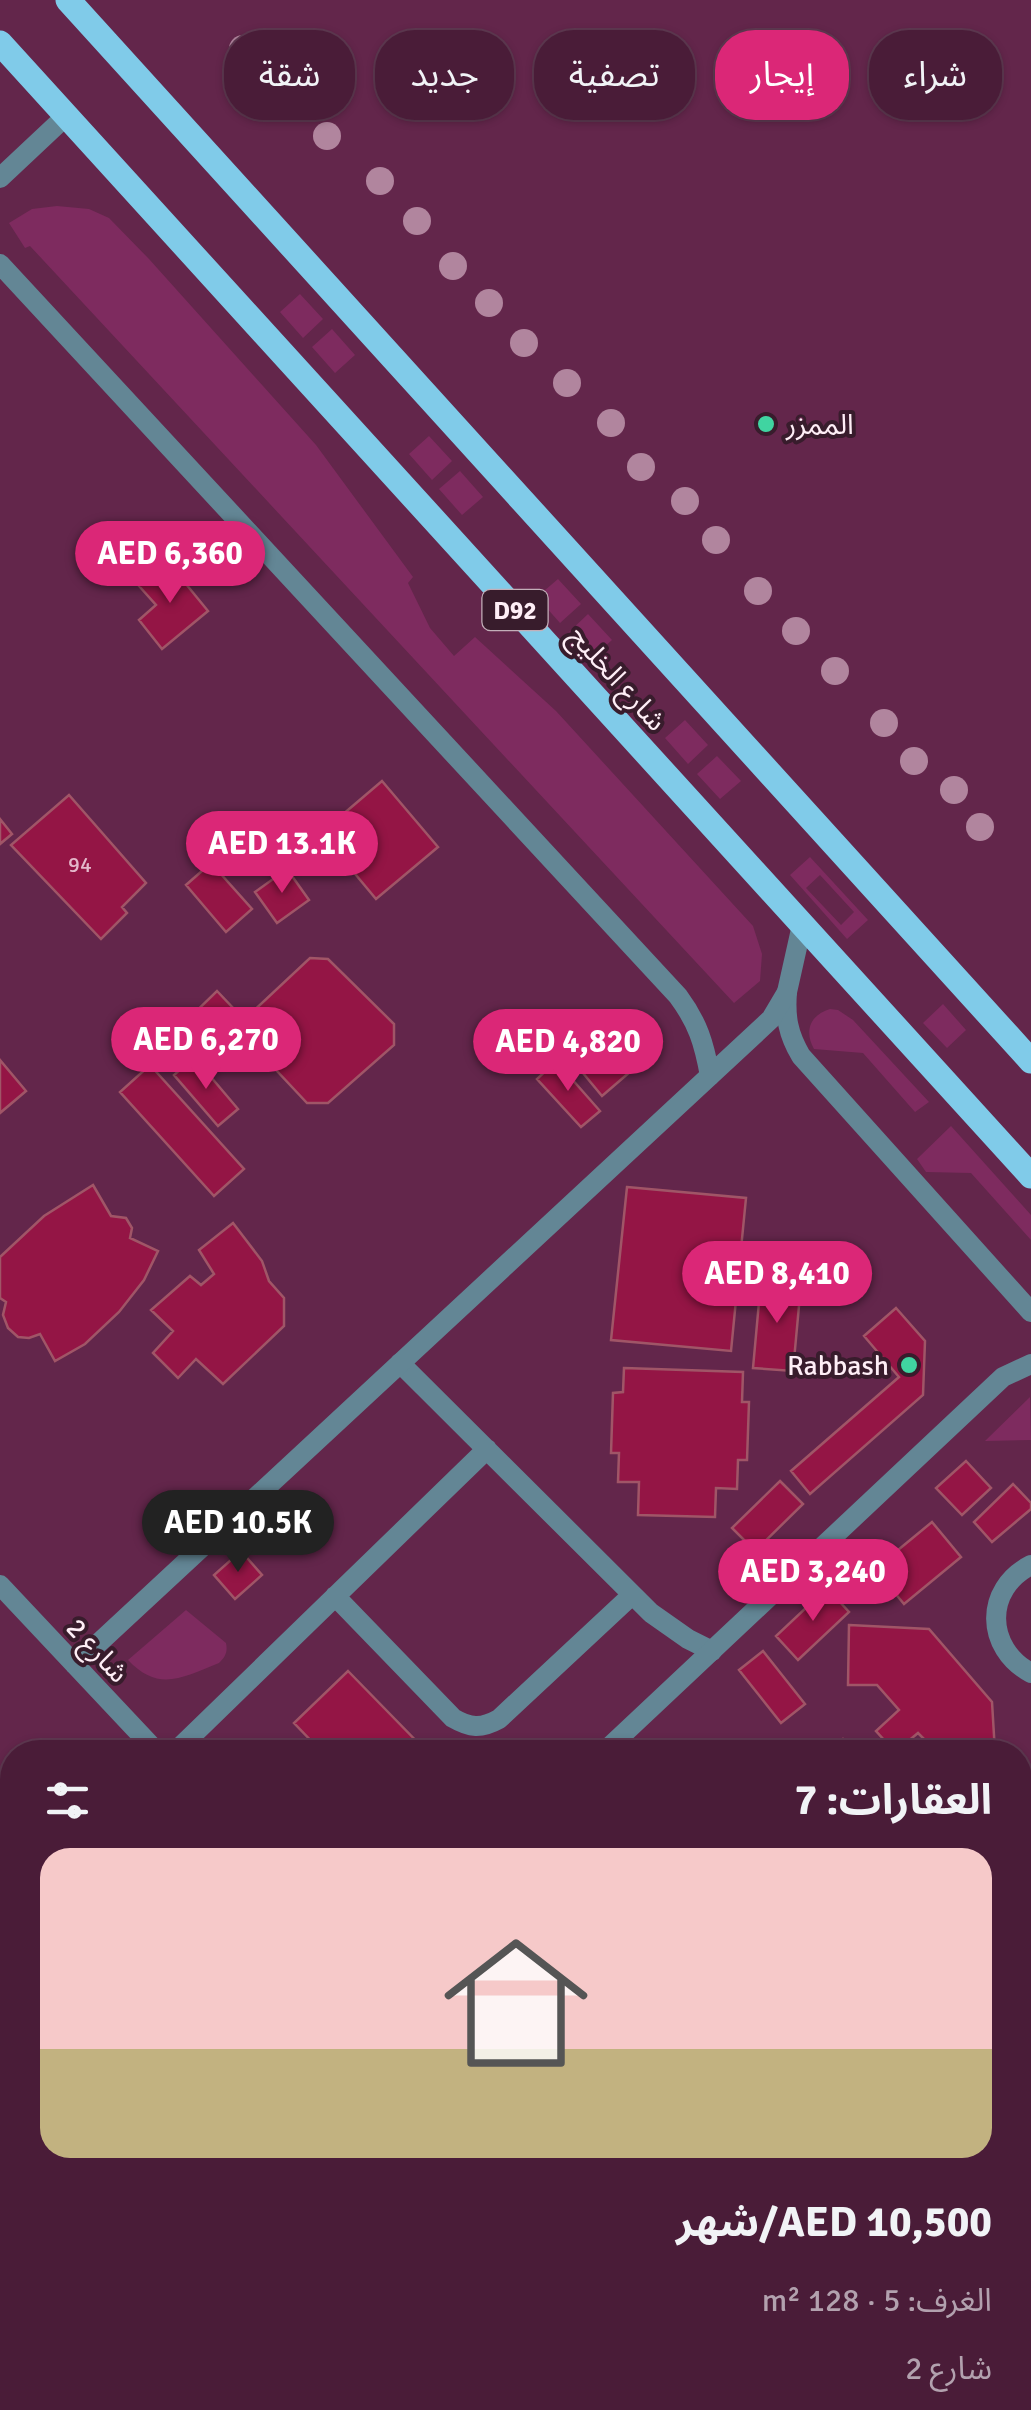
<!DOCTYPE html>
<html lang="ar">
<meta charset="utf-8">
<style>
:root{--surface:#4a1c38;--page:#542943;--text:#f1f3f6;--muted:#b2a1ae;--line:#613a53;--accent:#db2777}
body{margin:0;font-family:Signika,"Noto Sans Arabic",sans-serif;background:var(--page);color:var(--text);direction:rtl;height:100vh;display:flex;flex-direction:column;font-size:38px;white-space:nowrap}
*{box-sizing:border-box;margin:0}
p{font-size:32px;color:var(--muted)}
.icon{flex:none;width:55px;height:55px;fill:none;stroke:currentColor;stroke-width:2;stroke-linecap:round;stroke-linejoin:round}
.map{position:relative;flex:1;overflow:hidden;direction:ltr}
.sheet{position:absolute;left:0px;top:1740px;width:1032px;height:670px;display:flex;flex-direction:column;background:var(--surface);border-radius:40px 40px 0 0;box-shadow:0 2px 8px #0004,0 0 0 2px var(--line);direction:rtl}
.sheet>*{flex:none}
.guide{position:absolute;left:30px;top:30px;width:972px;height:90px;direction:rtl;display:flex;gap:20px}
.price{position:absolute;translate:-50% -85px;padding:0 22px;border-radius:35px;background:var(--accent);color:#fff;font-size:32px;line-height:65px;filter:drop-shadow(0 2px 5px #0008)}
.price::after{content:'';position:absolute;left:50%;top:60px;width:30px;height:22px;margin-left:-15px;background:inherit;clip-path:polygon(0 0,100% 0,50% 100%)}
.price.current{background:#222;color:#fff}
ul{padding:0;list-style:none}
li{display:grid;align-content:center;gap:20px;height:530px;padding:0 40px}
li span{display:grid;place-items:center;height:310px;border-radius:30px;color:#555}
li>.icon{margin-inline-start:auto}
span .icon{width:180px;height:180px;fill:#fffc;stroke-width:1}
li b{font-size:42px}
h2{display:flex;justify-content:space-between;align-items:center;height:120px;padding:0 40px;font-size:42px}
.tag{padding:0 35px;border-radius:40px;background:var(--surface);box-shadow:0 2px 8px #0004,0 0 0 2px var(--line);font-size:35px;line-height:90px}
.tag.current{background:var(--accent);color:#fff}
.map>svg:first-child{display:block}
.green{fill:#7e2b5f;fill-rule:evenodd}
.building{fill:#941545;stroke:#a05567;stroke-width:2.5}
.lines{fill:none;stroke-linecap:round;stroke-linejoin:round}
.path{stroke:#9f748e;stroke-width:6;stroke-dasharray:5 8;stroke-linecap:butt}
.service{stroke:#638695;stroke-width:20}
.minor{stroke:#638695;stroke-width:20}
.primary{stroke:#80cbe9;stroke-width:25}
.tree{fill:#b1859e}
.poi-dot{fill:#40d4a1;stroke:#381c2c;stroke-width:4}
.labels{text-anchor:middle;stroke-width:8;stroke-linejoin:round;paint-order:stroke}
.number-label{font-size:22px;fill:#e4b8ca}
.shield{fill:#381c2c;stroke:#c3afb9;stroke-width:2.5}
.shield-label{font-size:25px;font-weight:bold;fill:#feeef6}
.poi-label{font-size:28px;fill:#feeef6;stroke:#381c2c;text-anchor:start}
.street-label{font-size:28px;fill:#feeef6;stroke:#381c2c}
</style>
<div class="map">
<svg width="1031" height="2410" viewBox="0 0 1031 2410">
<rect width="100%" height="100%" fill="#63264b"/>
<path class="green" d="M 57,206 L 89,209 L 109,218 L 149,259 L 316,445 L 413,577 L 408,583 L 430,628 L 454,656 L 475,637 L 556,711 L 753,926 L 762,954 L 760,981 L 734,1003 L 30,246 L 25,248 L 9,223 L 32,209 Z
M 300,294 L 323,319 L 303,338 L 280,312 Z
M 332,329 L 355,355 L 335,373 L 312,347 Z
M 429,436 L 452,461 L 432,480 L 409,454 Z
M 460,471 L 483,497 L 462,515 L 439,489 Z
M 558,579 L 581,604 L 560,623 L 537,597 Z
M 588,614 L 612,640 L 592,658 L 568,633 Z
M 685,720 L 708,745 L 688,764 L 665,738 Z
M 717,756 L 741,781 L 720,799 L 697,774 Z
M 810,857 L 868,920 L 847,939 L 790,875 ZM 820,875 L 854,912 L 841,925 L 806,888 Z
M 943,1004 L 966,1030 L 947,1048 L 923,1023 Z
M 830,1009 L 838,1010 L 853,1020 L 929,1102 L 915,1112 L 863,1053 L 814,1049 C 804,1031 810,1015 830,1009 Z
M 951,1126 L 1031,1215 L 1031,1240 L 971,1173 L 926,1172 L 917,1159 Z
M 1030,1397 L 1031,1440 L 985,1441 Z
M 186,1610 L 226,1643 C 228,1652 225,1657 219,1663 C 183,1677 159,1693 128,1660 Z"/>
<path class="building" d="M 168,562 L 208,611 L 162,649 L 139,620 L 156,605 L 139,586 Z
M 382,781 L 438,847 L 376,899 L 321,833 Z
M 69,795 L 146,883 L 122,907 L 127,913 L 101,939 L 11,845 Z
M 0,819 L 12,834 L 0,844 Z
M 321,833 L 340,855 L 326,868 L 307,845 Z
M 211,863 L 252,909 L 226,932 L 186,885 Z
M 287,869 L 309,900 L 277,923 L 255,892 Z
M 310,958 L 328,959 L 394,1024 L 394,1045 L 328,1103 L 307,1103 L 246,1038 L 246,1018 Z
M 217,991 L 234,1009 L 194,1049 L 176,1031 Z
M 592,1025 L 631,1071 L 602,1096 L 563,1049 Z
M 194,1057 L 238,1109 L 218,1126 L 174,1075 Z
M 0,1060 L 26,1091 L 0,1113 Z
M 556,1061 L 600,1111 L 581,1127 L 537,1079 Z
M 150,1065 L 244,1169 L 214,1196 L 120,1092 Z
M 93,1185 L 111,1216 L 126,1218 L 132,1228 L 130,1238 L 158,1251 L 144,1280 L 119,1312 L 85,1344 L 55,1361 L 40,1334 L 29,1338 L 18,1337 L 8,1328 L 3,1315 L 6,1302 L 0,1298 L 0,1257 L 44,1216 Z
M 627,1187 L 746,1198 L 731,1351 L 611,1340 Z
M 233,1223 L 262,1261 L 269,1281 L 284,1298 L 284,1326 L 223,1384 L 196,1359 L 178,1378 L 153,1353 L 173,1331 L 151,1310 L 190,1276 L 201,1285 L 214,1274 L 199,1250 Z
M 761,1280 L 801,1284 L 793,1371 L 753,1368 Z
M 896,1308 L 925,1341 L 923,1395 L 810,1494 L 791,1471 L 899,1377 L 864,1336 Z
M 624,1368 L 743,1372 L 742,1402 L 749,1402 L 747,1460 L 738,1460 L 737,1489 L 716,1488 L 715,1517 L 638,1515 L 639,1482 L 618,1482 L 619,1453 L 611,1453 L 613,1393 L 623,1392 Z
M 966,1461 L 991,1488 L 962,1515 L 936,1488 Z
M 780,1481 L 803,1504 L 755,1551 L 732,1528 Z
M 1013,1484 L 1031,1503 L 1031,1509 L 992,1542 L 974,1522 Z
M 932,1522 L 961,1557 L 904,1604 L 875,1569 Z
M 241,1551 L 262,1575 L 235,1599 L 214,1575 Z
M 827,1588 L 849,1612 L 798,1660 L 776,1636 Z
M 849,1625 L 929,1629 L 992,1702 L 995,1752 L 937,1752 L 918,1733 L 895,1752 L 876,1731 L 899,1710 L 877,1685 L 848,1685 Z
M 763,1651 L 805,1704 L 781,1723 L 739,1670 Z
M 348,1671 L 427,1752 L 322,1752 L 294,1723 Z
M 843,1739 L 857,1752 L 830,1752 Z
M 7,1826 L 12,1832 L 12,1880 L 0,1868 L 0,1834 Z
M 0,1924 L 12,1937 L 12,2077 L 1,2089 Z
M 1020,1987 L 1026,1994 L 1031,1989 L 1031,2106 L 1023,2095 L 1024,2080 L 1020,2076 Z
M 12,2193 L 12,2290 L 0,2282 L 0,2199 Z
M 1031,2279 L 1031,2344 L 1020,2354 L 1020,2289 Z
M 12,2377 L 12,2398 L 65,2398 L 75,2410 L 22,2410 L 2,2386 Z
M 180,2398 L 195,2398 L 207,2410 L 168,2410 Z
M 265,2398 L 386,2398 L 398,2410 L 252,2410 Z
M 391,2398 L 440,2398 L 444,2402 L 434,2410 L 402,2410 Z"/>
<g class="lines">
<path class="path" d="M 139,2410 L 153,2398"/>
<path class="service" d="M 787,992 C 785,1017 788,1034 801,1056 L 1031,1312
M 400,1363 L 651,1613 L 688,1639 L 712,1651
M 1031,1565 C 984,1589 985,1648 1031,1673
M 335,1596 L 453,1718 C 470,1728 481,1729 499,1719 L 632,1595
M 175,1752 L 487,1449
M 1020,1954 L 1031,1944
M 1020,2109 L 1031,2119
M 1020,2245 L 1031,2235"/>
<path class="minor" d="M 0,178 L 66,116
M 0,264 L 678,996 C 698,1023 704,1043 710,1076
M 0,1585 L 157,1752
M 75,1665 L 771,1019 L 787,992 L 802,925
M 604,1752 L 1003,1377 L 1031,1364
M 760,2398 L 772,2410"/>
<path class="primary" d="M 68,0 L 1031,1061
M 0,43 L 1031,1176"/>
</g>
<g class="tree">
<circle cx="243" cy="49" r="14"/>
<circle cx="294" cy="94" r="14"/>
<circle cx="327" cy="136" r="14"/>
<circle cx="380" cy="181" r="14"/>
<circle cx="417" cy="221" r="14"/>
<circle cx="453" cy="266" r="14"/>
<circle cx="489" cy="303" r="14"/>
<circle cx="524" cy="343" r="14"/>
<circle cx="567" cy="383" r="14"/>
<circle cx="611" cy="423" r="14"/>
<circle cx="641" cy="467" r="14"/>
<circle cx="685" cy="501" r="14"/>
<circle cx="716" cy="540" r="14"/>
<circle cx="758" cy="591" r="14"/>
<circle cx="796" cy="631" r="14"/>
<circle cx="835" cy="671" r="14"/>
<circle cx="884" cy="723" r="14"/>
<circle cx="914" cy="761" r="14"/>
<circle cx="954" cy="790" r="14"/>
<circle cx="980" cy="827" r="14"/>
</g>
<g class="poi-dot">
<circle cx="766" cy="424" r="10"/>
<circle cx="909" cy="1365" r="10"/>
</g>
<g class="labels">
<g class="number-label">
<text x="80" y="872">94</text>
</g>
<rect class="shield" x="482.5" y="590" width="65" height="40" rx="8"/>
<g class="shield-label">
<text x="515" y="619">D92</text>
</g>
<g class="poi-label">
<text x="786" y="434">الممزر</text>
<text x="889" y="1375" text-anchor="end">Rabbash</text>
</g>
<g class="street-label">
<text transform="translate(618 678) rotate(48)" y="10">شارع الخليج</text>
<text transform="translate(98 1650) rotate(47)" y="10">شارع 2</text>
</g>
</g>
</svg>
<b class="price" style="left:170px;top:606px">AED 6,360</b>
<b class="price" style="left:282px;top:896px">AED 13.1K</b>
<b class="price" style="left:206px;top:1092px">AED 6,270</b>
<b class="price" style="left:568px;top:1094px">AED 4,820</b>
<b class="price" style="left:777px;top:1326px">AED 8,410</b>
<b class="price current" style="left:238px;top:1575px">AED 10.5K</b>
<b class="price" style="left:813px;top:1624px">AED 3,240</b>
<div class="guide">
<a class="tag">شراء</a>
<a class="tag current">إيجار</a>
<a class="tag">تصفية</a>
<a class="tag">جديد</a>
<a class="tag">شقة</a>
</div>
<section class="sheet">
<h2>العقارات: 7<svg class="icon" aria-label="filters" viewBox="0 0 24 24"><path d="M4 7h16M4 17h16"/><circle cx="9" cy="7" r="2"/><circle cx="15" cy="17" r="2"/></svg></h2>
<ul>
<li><span style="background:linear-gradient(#f6c9c9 65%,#c2b280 0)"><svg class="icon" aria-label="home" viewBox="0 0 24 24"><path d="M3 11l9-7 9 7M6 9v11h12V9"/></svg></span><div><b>AED 10,500/شهر</b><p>الغرف: 5 · 128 m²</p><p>شارع 2</p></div></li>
</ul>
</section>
</div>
